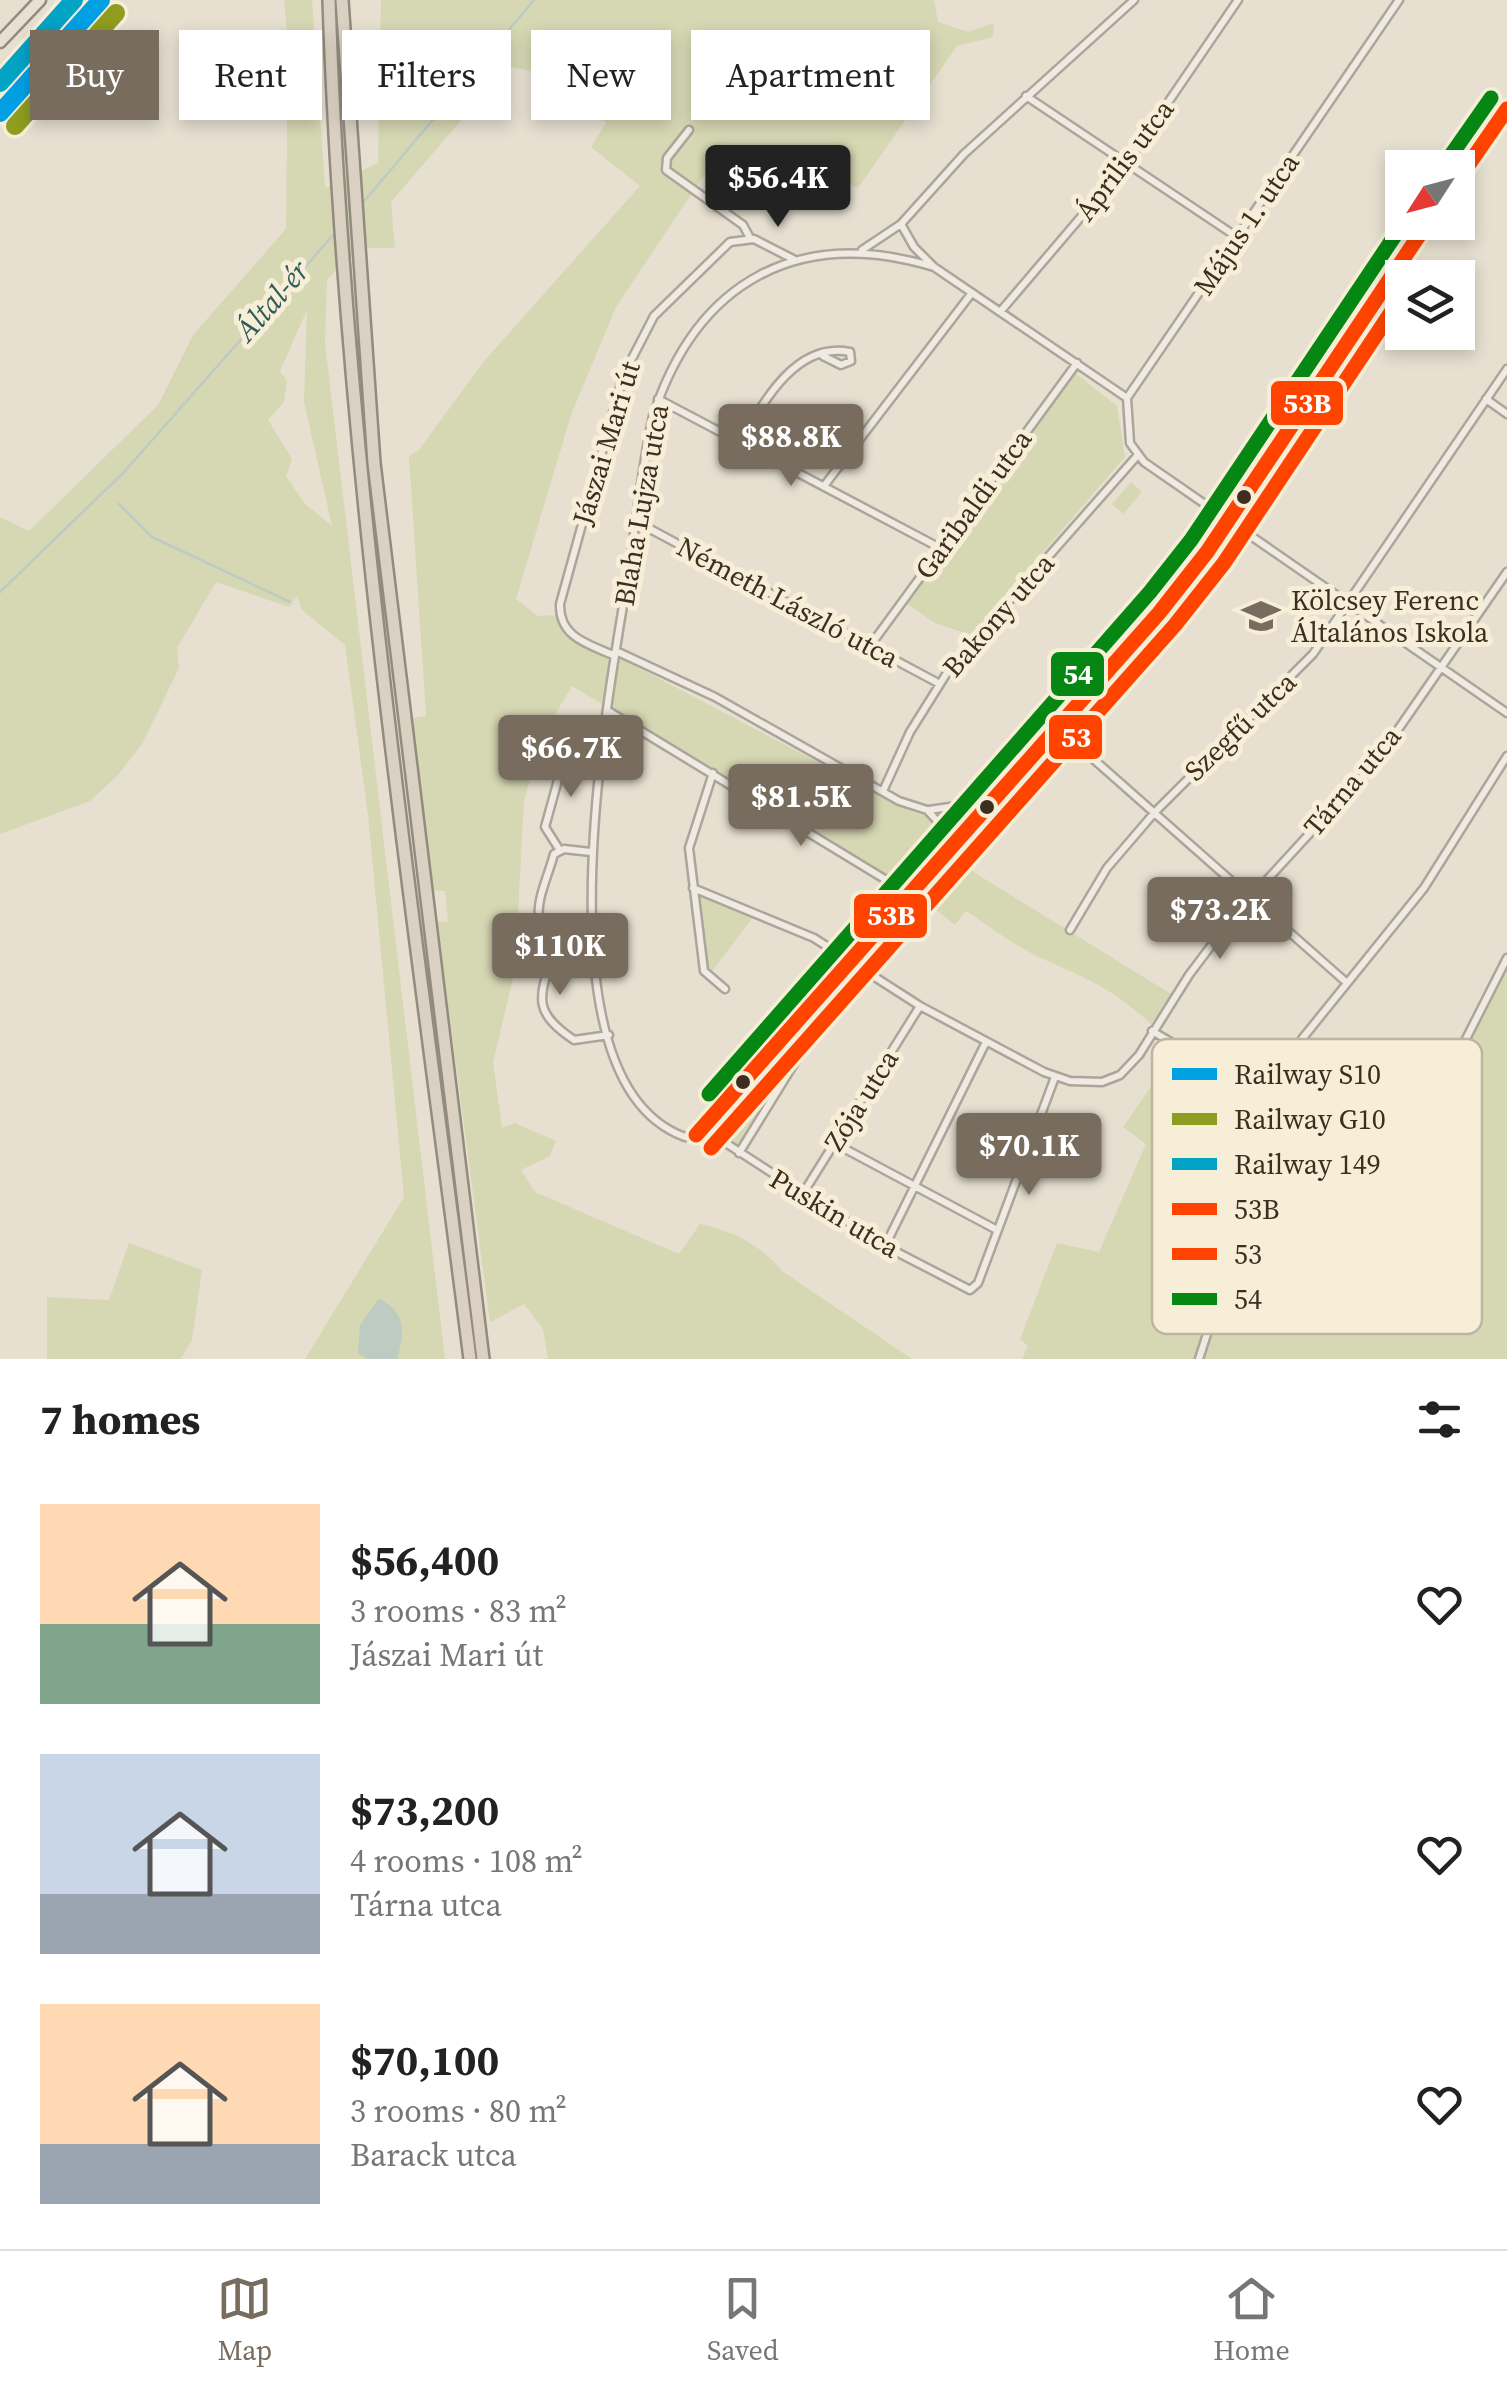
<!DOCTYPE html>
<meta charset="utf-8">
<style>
:root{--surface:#fff;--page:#f6f6f6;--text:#222;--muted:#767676;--line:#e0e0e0;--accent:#786c5e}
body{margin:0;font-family:"Source Serif 4",serif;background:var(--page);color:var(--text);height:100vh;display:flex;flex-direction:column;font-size:38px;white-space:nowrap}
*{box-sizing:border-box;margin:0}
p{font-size:32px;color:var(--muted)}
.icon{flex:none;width:55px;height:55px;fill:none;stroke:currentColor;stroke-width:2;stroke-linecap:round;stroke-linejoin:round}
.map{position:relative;height:1359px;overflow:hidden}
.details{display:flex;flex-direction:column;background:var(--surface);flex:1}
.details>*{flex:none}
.top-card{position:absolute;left:30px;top:30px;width:1000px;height:90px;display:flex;gap:20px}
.needle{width:65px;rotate:234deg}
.tools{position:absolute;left:1385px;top:150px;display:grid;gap:20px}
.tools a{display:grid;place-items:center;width:90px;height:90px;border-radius:0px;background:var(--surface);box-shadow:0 5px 15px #0003;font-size:50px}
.price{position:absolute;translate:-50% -85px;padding:0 22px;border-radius:10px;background:var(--accent);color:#fff;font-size:32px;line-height:65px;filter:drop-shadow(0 2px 5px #0008)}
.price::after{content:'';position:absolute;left:50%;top:60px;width:30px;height:22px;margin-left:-15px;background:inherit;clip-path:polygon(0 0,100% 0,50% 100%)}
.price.active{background:#222;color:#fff}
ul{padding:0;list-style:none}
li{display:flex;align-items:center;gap:30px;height:250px;padding:0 40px}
li span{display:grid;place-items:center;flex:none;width:280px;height:200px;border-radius:0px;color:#555}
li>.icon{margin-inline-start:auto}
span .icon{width:120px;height:120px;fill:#fffc;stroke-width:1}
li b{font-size:42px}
h2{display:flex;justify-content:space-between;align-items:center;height:120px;padding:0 40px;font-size:42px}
.chip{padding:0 35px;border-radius:0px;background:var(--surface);box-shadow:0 5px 15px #0003;font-size:35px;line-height:90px}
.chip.active{background:var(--accent);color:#fff}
.tab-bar{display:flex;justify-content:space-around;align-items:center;height:140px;border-top:2px solid var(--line);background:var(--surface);font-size:28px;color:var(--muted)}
.tab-bar a{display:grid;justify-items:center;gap:5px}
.tab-bar .active{color:var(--accent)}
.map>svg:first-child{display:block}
.green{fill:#d6d7b3;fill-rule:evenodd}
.water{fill:#bcccc2}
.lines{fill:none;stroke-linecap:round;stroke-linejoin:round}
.stream{stroke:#bcccc2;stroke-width:2.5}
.minor-casing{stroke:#ada599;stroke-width:11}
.primary-casing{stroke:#928b80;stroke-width:15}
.motorway-casing{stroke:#928b80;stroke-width:16}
.minor{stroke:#efebe3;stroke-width:6}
.primary{stroke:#e6e1d4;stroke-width:10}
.motorway{stroke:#dad1c2;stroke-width:11}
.bus-1-casing{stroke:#f7eed8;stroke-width:22}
.bus-2-casing{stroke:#f7eed8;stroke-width:22}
.bus-3-casing{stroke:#f7eed8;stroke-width:22}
.bus-1{stroke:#f40;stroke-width:15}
.bus-2{stroke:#f40;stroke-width:15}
.bus-3{stroke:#068613;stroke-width:15}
.rail-1-casing{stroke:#f7eed8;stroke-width:25}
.rail-2-casing{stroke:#f7eed8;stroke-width:25}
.rail-3-casing{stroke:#f7eed8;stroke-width:25}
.rail-1{stroke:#00a0e3;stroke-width:18}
.rail-2{stroke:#8e9c1f;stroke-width:18}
.rail-3{stroke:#03a3c5;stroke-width:18}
.bus-dot{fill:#3d2e20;stroke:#f7eed8;stroke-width:4}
.labels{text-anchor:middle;stroke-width:10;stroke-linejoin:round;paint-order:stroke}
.street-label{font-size:28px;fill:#3d2e20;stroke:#f7eed8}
.poi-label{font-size:28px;fill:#3d2e20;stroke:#f7eed8;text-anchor:start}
.water-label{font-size:30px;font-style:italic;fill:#2f5d5a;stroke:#f7eed8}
.key{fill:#f7eed8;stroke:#bfb4a1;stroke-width:2.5}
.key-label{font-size:28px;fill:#3d2e20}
.line-badge{stroke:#f7eed8;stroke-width:4}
.badge-label{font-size:28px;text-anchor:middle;font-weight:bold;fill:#fff}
</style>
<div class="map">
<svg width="1507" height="1359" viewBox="0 0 1507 1359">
<rect width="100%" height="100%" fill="#e7e0d1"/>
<path class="green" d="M 61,0 L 93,0 L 0,99 L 0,63 Z
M 284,0 L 312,0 L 325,188 L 378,163 L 381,0 L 934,0 L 938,22 L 968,32 L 994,23 L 993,37 L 957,46 L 858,188 L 813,168 L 793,209 L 739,175 L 742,165 L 718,154 L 616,307 L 571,415 L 516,599 L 538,616 L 557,615 L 574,641 L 618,657 L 911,811 L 925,816 L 985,802 L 951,844 L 975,873 L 1171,994 L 1151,1024 C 1109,986 1089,980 1039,957 C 1013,945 989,926 966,911 L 955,925 L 907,887 L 572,686 L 542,736 L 524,801 L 515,970 L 493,1062 L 502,1128 L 515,1123 L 556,1141 L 550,1156 L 521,1170 L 535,1192 L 679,1254 L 700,1224 C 731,1230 763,1246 782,1271 L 912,1359 L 548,1359 L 543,1329 L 524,1304 L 490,1322 L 437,921 L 448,922 L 445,891 L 432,890 L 413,718 L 426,716 L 409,456 L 418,451 L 485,360 L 640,186 L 591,147 L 606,123 C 580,87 552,75 508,66 L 391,202 L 395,248 L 361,248 L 327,279 L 325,343 L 445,1359 L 305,1359 L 404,1197 L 368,815 L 345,645 L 302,610 L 297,596 L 289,607 L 216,582 L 177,648 L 179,668 L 142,744 L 118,775 L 90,801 L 0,834 L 0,517 L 29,531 L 158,405 L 193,335 L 286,229 L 288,43 ZM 307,310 L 304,402 L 332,526 L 305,504 L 286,476 L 292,459 L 268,420 L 284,402 L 287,381 L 280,371 Z
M 1075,373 L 1117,406 L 1125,457 L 971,635 L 935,623 L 907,604 Z
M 1131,482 L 1142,492 L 1123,514 L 1112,504 Z
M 697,891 L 757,912 L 709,975 L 707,974 Z
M 1507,969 L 1507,1359 L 1022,1359 L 1028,1346 L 1020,1339 L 1057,1243 L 1099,1252 L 1146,1144 L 1123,1127 L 1175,1052 L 1211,1083 L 1252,1087 L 1326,1075 L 1356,1077 L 1426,1115 Z
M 831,996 L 738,1147 L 719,1136 L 718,1123 L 748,1099 L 764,1070 Z
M 129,1243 L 202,1270 L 192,1340 L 181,1359 L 47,1359 L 47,1297 L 109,1300 Z"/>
<path class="water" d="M 379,1299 C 406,1311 405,1333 397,1359 L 368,1359 L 358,1353 L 360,1325 Z"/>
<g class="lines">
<path class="stream" d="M 361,205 L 534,0
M 119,504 L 152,537 L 290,602
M 0,592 L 124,472 L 335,233"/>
<g class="minor-casing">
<path id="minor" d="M 1399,0 L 1127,398 L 1130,443 L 1144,462 L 1507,713
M 1026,96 L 1237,237
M 689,130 L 667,158 L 666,170 L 743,225 L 750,238
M 1458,180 L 1507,109
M 901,224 L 914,247 L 934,267 L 1127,398
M 862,250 L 901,224 L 964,154 L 1134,0
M 934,267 C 798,226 697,281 653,416 C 641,470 636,526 627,581 C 608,701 533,1082 685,1137 L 704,1129 L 1159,613 L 1207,552 L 1428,222
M 1000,312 L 1126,164 L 1238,0
M 658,399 L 940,548
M 1486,399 L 1507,414
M 741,441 C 763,403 796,341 850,352 L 851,361 L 841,365 L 823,356
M 824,486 L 971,294
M 637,522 L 938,683
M 870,646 L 1077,363
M 616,651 L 715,697 L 899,801 L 927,810 L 957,842
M 615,656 C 589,644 559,638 560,604 L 623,376 L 654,316 L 730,242 L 754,239 L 793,259
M 610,712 L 896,886 L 909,899
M 1057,727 L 1347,983
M 713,773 L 689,848 L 704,971 L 725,989
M 883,791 L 910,732 L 950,668 L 1137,456
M 929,810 L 970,804 L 1003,790
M 559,849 L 545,827 L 561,769 L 575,760 L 601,766
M 693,888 L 814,938 L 920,1006 L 1044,1072 L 1070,1081 L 1102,1082 L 1120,1075 L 1139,1055 L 1189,975 L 1232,918 L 1377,760 L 1507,572
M 1070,930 L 1107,868 L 1155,812 L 1313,654 L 1507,369
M 593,942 L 554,950 C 540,997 530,1010 574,1040 L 609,1035
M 559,946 C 522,924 545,888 554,854 L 564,849 L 591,852
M 1152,1031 L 1193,1055 L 1208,1070 L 1251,1076 L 1356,1069 L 1429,1112 L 1507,958
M 1298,1047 L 1330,1071
M 704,1129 L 885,1246 L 970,1290 L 978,1283 L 1055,1077
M 834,1143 L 997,1230
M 739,1153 L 826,1012 L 829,989
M 802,1195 L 920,1006
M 885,1246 L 986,1042
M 1199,1359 L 1302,1039 L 1424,888 L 1507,756"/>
</g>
<g class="primary-casing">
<path id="primary" d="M 0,42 L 40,0"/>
</g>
<g class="motorway-casing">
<path id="motorway" d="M 329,0 C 344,455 413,908 470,1359
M 342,0 L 374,463 L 483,1359"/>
</g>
<use href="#minor" class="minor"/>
<use href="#primary" class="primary"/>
<use href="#motorway" class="motorway"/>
<g class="bus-1-casing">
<path id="bus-1" d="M 1458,180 L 1507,109
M 696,1135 L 1159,613 L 1207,552 L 1428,222"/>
</g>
<g class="bus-2-casing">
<path id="bus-2" d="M 711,1148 L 1175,625 L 1224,563 L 1402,296"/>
</g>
<g class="bus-3-casing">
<path id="bus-3" d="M 1442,168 L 1491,98
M 709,1094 L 1150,592 L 1191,540 L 1404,222"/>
</g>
<use href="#bus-1" class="bus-1"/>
<use href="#bus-2" class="bus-2"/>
<use href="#bus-3" class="bus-3"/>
<g class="rail-1-casing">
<path id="rail-1" d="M 0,113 L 101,0"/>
</g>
<g class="rail-2-casing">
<path id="rail-2" d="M 15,126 L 116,13"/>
</g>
<g class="rail-3-casing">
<path id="rail-3" d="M 0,83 L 74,0"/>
</g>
<use href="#rail-1" class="rail-1"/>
<use href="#rail-2" class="rail-2"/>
<use href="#rail-3" class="rail-3"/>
</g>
<defs>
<g id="school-bare" transform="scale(3)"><path d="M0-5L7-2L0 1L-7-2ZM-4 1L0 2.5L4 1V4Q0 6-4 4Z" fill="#786c5e" stroke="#f7eed8" stroke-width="2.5" paint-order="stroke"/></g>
</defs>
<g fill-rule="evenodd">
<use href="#school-bare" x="1261" y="616"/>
</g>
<g class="bus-dot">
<circle cx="1244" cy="497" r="9"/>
<circle cx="987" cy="807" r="9"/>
<circle cx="743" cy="1082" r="9"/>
</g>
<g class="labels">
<g class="street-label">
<text transform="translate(1124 160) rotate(-53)" y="10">Április utca</text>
<text transform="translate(1246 224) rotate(-56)" y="10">Május 1. utca</text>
<text transform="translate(606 443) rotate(-73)" y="10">Jászai Mari út</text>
<text transform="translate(973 504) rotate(-54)" y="10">Garibaldi utca</text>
<text transform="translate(641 505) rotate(-80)" y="10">Blaha Lujza utca</text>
<text transform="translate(788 602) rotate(28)" y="10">Németh László utca</text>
<text transform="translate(998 615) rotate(-49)" y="10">Bakony utca</text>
<text transform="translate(1240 726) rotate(-44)" y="10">Szegfű utca</text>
<text transform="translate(1352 781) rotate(-50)" y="10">Tárna utca</text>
<text transform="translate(861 1100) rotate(-58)" y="10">Zója utca</text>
<text transform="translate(835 1213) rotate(31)" y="10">Puskin utca</text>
</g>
<g class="poi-label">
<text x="1291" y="610">Kölcsey Ferenc<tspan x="1291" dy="32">Általános Iskola</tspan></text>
</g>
<g class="water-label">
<text transform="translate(272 301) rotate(-49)" y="10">Által-ér</text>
</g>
</g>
<rect x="1152" y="1039" width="330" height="295" rx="15" class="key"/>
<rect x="1172" y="1068" width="45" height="12" fill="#00a0e3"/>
<rect x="1172" y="1113" width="45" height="12" fill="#8e9c1f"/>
<rect x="1172" y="1158" width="45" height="12" fill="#03a3c5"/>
<rect x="1172" y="1203" width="45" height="12" fill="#f40"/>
<rect x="1172" y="1248" width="45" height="12" fill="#f40"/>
<rect x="1172" y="1293" width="45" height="12" fill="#068613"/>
<g class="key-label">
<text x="1234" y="1084">Railway S10</text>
<text x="1234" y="1129">Railway G10</text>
<text x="1234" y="1174">Railway 149</text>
<text x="1234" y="1219">53B</text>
<text x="1234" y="1264">53</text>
<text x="1234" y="1309">54</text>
</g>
<g class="line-badge">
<rect x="1269" y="379" width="76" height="48" rx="10" fill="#f40"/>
<rect x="1049" y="650" width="57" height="48" rx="10" fill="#068613"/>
<rect x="1047" y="713" width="57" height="48" rx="10" fill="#f40"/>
<rect x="852" y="892" width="77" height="48" rx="10" fill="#f40"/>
</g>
<g class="badge-label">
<text x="1307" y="413">53B</text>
<text x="1078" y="684">54</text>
<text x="1076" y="747">53</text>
<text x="891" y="925">53B</text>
</g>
</svg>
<div class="tools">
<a><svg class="needle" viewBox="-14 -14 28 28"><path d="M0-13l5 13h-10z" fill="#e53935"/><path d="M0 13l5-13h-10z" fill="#767676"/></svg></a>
<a><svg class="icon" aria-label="layers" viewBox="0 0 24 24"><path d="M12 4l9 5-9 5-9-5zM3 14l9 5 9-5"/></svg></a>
</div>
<b class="price active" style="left:778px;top:230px">$56.4K</b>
<b class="price" style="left:791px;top:489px">$88.8K</b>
<b class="price" style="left:571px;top:800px">$66.7K</b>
<b class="price" style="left:801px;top:849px">$81.5K</b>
<b class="price" style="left:1220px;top:962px">$73.2K</b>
<b class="price" style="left:560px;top:998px">$110K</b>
<b class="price" style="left:1029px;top:1198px">$70.1K</b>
<div class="top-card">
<a class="chip active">Buy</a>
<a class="chip">Rent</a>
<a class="chip">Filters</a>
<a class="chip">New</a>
<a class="chip">Apartment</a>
</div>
</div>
<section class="details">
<h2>7 homes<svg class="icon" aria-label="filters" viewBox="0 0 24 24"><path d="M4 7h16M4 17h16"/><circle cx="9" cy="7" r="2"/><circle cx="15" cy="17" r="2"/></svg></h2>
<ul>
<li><span style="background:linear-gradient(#ffd9b3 60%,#7fa58c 0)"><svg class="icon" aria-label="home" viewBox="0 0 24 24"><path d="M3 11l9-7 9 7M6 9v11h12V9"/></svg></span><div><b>$56,400</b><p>3 rooms · 83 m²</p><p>Jászai Mari út</p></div><svg class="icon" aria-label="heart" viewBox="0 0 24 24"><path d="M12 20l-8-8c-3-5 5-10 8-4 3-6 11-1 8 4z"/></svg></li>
<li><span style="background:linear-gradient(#c9d6e8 70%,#9aa5b1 0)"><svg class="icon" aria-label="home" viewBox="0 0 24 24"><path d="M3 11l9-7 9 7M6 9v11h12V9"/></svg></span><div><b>$73,200</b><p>4 rooms · 108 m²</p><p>Tárna utca</p></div><svg class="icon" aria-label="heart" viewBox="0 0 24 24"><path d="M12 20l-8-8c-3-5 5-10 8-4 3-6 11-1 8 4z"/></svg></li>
<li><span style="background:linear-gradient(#ffd9b3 70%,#9aa5b1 0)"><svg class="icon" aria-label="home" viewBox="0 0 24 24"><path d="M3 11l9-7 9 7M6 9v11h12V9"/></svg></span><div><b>$70,100</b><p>3 rooms · 80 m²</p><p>Barack utca</p></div><svg class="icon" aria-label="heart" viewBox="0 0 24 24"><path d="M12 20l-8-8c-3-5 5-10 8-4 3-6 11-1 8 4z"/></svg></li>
</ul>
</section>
<nav class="tab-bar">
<a class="active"><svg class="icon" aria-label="map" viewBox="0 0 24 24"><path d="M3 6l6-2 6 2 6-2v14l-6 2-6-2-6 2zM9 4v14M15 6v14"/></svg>Map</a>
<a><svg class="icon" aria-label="saved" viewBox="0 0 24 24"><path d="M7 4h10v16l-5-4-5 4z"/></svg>Saved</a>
<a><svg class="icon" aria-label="home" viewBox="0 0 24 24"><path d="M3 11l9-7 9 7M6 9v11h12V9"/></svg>Home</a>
</nav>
